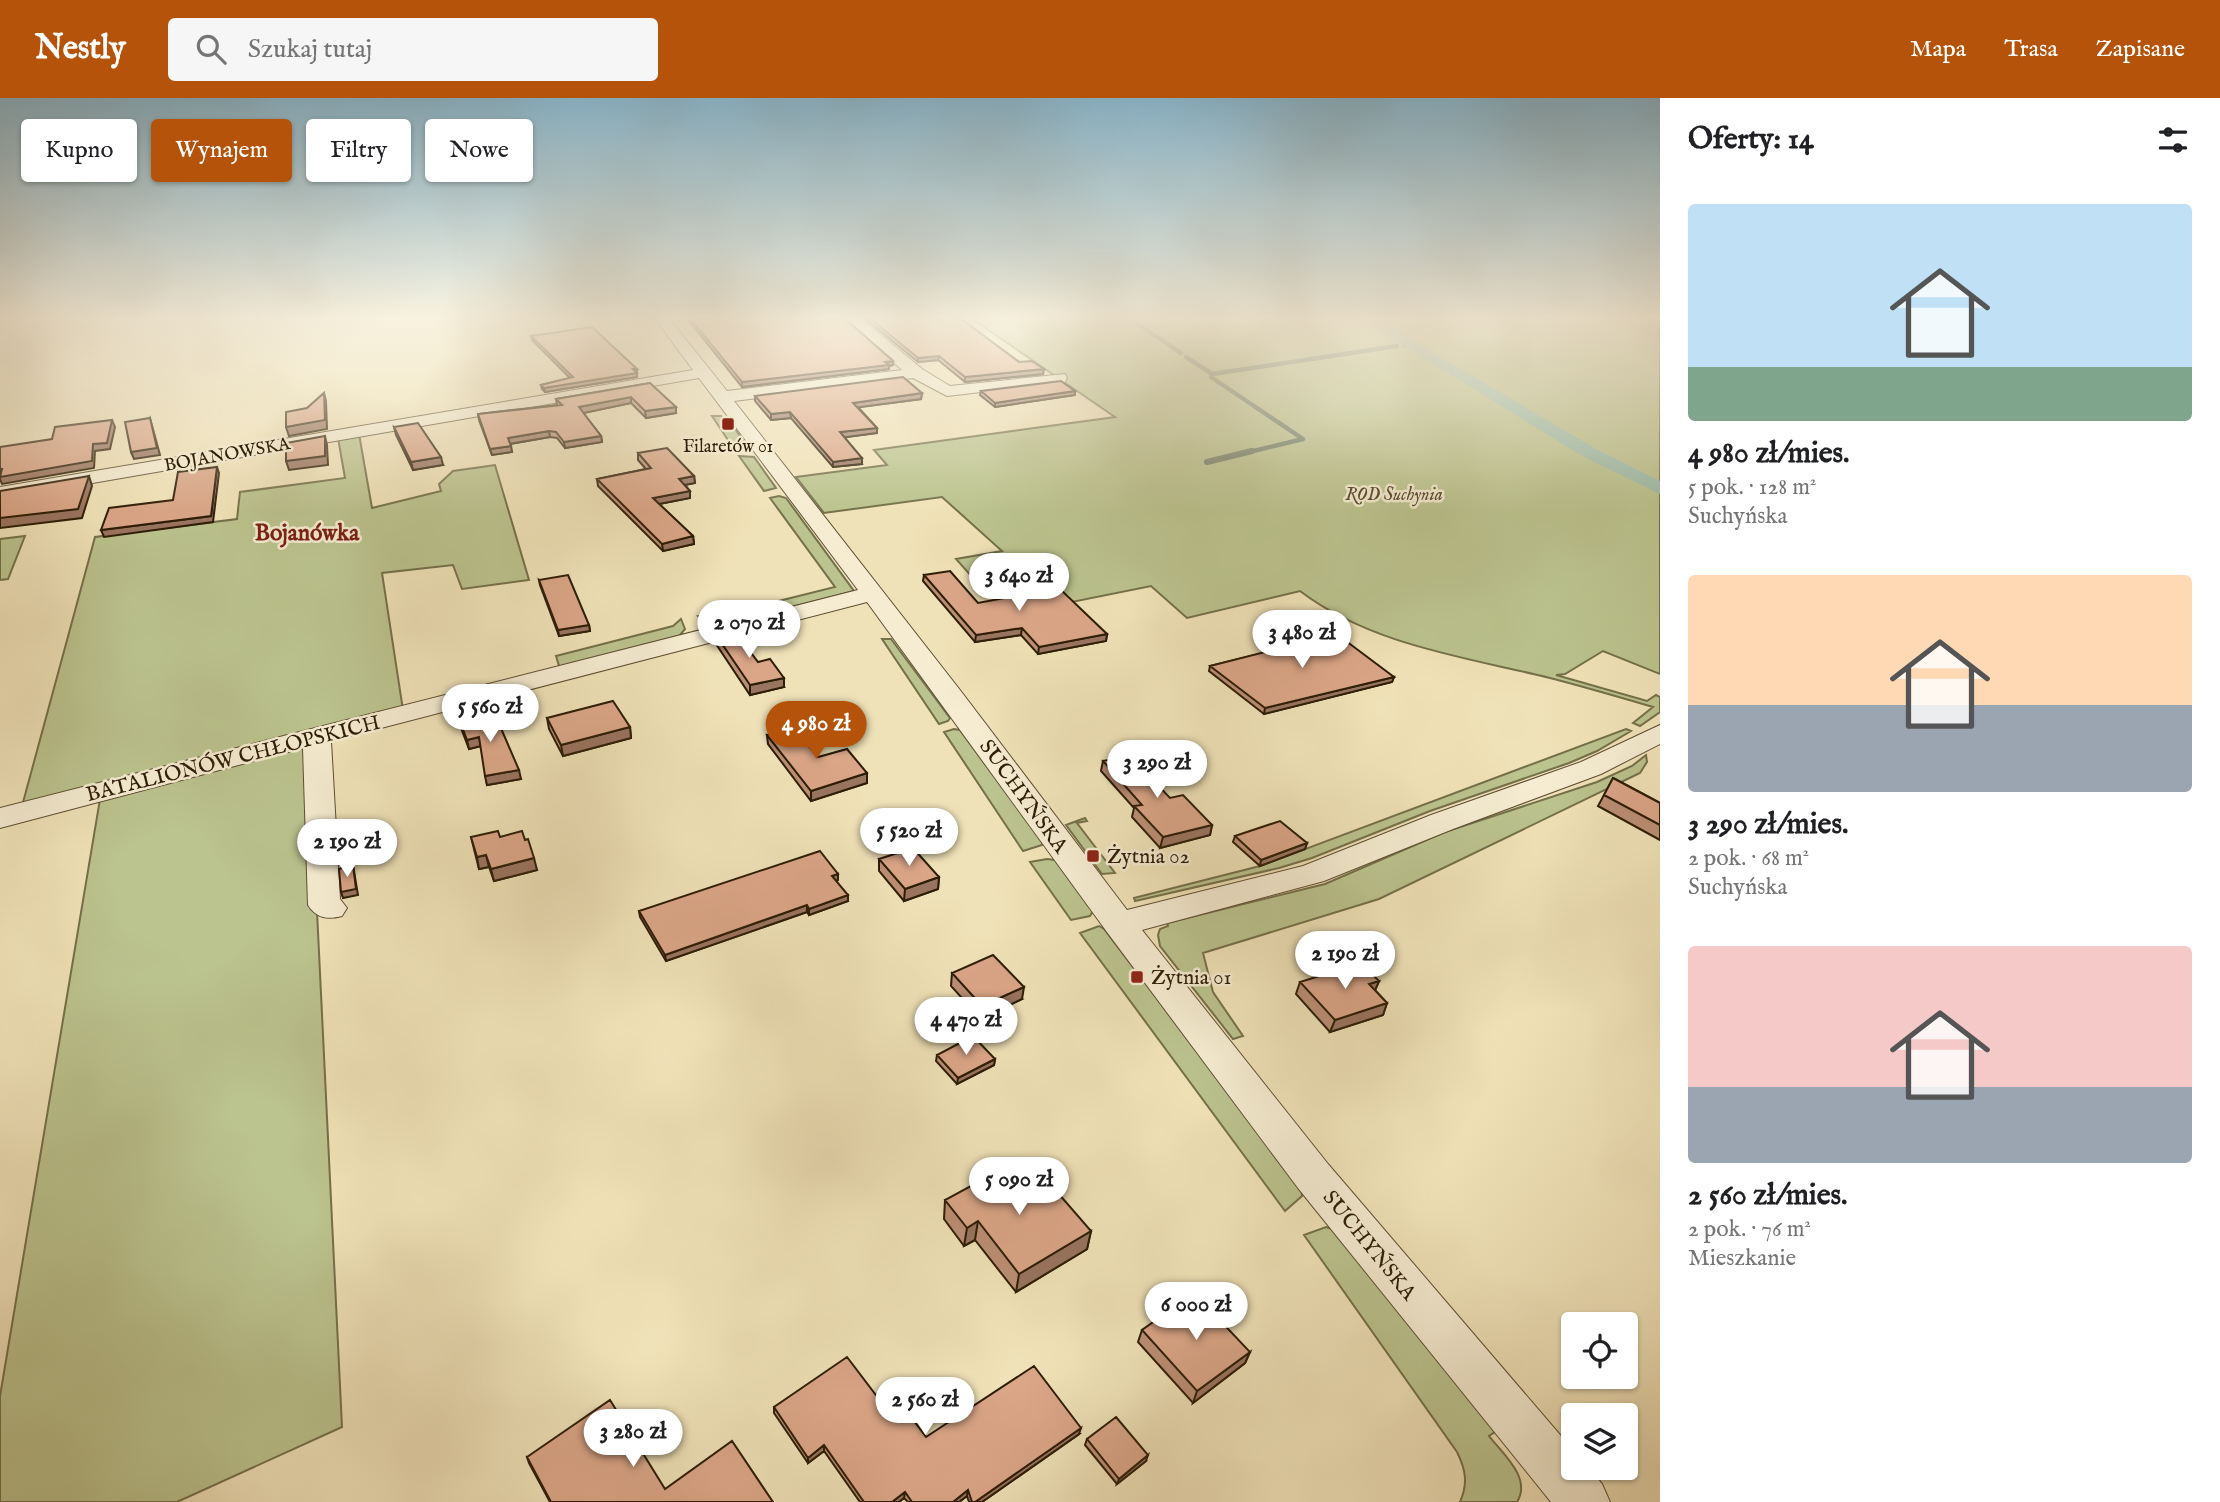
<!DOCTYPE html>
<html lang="pl">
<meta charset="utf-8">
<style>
:root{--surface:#fff;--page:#f6f6f6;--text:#202124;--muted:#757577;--accent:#b45309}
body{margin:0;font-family:"IM FELL English",serif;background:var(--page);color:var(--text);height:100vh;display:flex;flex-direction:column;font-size:26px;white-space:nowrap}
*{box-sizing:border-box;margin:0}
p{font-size:23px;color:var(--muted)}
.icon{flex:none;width:38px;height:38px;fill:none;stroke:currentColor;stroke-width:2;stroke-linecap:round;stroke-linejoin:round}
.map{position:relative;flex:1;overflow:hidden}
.sheet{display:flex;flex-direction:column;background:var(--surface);width:560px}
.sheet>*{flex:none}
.hud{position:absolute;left:21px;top:21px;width:665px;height:63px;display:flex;gap:14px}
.controls{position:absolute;left:1561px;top:1214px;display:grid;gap:14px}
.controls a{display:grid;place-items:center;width:77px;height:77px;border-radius:7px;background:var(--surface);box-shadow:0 2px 5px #0004;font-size:35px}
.price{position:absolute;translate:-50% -60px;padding:0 16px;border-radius:24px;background:#fff;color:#222;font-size:23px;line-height:46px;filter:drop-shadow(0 2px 4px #0008)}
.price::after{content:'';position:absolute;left:50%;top:42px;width:21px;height:16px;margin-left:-10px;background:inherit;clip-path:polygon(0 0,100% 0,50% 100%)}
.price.current{background:var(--accent);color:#fff}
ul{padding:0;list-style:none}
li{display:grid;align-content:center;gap:14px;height:371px;padding:0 28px}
li span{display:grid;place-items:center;height:217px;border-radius:7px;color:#555}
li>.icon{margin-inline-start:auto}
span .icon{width:126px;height:126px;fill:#fffc;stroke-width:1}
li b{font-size:30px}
h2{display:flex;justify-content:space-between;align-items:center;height:84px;padding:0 28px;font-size:30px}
.tag{padding:0 24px;border-radius:7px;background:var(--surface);box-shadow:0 2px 5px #0004;font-size:24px;line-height:63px}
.tag.current{background:var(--accent);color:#fff}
header{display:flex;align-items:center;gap:42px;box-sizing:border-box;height:98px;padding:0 35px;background:var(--accent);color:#fff}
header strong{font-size:33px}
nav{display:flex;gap:38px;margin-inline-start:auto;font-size:24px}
.search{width:490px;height:63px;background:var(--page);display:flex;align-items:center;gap:18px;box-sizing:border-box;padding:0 24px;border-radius:7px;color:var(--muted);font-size:26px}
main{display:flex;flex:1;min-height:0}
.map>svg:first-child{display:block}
.green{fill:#bbc38e;stroke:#74704a;stroke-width:2}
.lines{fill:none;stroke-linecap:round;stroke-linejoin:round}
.stream-far1{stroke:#6f7e69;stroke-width:4.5}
.stream{stroke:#6f7e69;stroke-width:6}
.canal{fill:#9bbeab;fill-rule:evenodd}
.minor-casing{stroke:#5e4e32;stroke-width:2}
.minor{fill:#f5ecd1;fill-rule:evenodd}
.wall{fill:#bc8f75;stroke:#2d1d06;stroke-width:2}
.shaded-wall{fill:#99745f;stroke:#2d1d06;stroke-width:2}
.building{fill:#dba688;stroke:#2d1d06;stroke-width:2}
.poi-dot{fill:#8f2418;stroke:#f5ecd1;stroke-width:2.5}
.labels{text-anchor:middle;stroke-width:5;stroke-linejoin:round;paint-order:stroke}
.far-poi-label{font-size:18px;fill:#2d1d06;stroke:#f5ecd1}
.far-street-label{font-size:18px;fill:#2d1d06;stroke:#f5ecd1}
.far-park-label{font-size:18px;font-style:italic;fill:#584f2f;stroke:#f5ecd1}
.street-label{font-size:21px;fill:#2d1d06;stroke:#f5ecd1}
.poi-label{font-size:21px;fill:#2d1d06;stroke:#f5ecd1;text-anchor:start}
.far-district-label{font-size:23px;font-weight:bold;fill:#7a1f14;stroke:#f5ecd1}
</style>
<header>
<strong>Nestly</strong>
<div class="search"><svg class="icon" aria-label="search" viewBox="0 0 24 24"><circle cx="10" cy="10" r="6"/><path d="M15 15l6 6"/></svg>Szukaj tutaj</div>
<nav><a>Mapa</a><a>Trasa</a><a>Zapisane</a></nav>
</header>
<main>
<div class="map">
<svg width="1660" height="1404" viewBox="0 0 1660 1404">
<rect width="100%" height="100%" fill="#f0e2b8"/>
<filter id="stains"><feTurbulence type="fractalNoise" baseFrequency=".00286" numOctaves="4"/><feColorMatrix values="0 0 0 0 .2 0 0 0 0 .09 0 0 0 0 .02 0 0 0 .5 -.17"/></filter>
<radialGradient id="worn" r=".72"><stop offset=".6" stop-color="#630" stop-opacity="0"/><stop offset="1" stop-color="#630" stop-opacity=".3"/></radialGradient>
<path class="green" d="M 968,218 L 1360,218 L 1586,355 L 1660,392 L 1660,576 L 1603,553 L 1565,576 L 1556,577 L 1647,603 L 1656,597 L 1660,599 L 1660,614 L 1640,628 L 1633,625 L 1653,609 C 1619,599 1585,589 1550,580 C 1465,559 1371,547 1300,493 L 1187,520 L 1151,488 L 1067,505 L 1038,479 L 981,489 L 956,461 L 1002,453 L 942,399 L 824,415 L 796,379 L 887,367 L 874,352 L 1115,319 Z
M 1365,218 L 1660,218 L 1660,387 L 1593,354 Z
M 712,318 L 721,318 L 729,328 L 734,329 L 747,349 L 736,354 Z
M 359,336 L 372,410 L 441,393 L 439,386 L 453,373 L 495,367 L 529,482 L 462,491 L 453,467 L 382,475 L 403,612 L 22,708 L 95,439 L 237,421 L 240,394 L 345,380 L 338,340 Z
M 739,358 L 754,359 L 776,390 L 764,393 Z
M 779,398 L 786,400 L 854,493 L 724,527 C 713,527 706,526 698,518 L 703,517 L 706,521 L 835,489 L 770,400 Z
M 25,438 L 8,481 L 0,482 L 0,441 Z
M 681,521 L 685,531 L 676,542 L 560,571 L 556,558 L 673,528 Z
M 882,541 L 891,541 L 950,620 L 948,623 L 939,626 Z
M 954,631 L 960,632 L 1042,742 L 1042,747 L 1023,753 L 944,634 Z
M 1626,631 L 1631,633 L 1597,653 L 1569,665 L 1430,713 L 1312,760 L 1279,770 L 1135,803 L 1134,800 L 1260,768 Z
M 309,648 L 342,1329 L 177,1404 L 0,1404 L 0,1298 L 100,701 Z
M 1646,657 L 1647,664 L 1640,675 L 1379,801 L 1203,855 L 1213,894 L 1243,938 L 1233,941 L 1160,848 L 1158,837 L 1160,831 L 1168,828 L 1167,825 L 1325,786 L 1445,734 L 1597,684 L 1632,668 Z
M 1085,720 L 1087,723 L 1077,725 L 1115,775 L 1102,776 L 1066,727 Z
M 1047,761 L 1055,762 L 1093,813 L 1090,818 L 1071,822 L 1030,764 Z
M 1099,828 L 1104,831 L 1301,1089 L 1302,1098 L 1285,1113 L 1080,835 Z
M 1326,1129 L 1332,1131 L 1498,1332 L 1489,1338 C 1503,1356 1532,1380 1517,1404 L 1460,1404 C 1468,1386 1466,1372 1457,1354 L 1304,1137 Z"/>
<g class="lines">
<path class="stream-far1" d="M 1126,218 L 1181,255
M 1404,247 L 1410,246
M 1186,259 L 1212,276
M 1245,355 L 1303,341 L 1211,279 L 1212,276 L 1397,248"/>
<path class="stream" d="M 1207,364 L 1252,353"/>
<path class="canal" d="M 1355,218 L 1371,218 L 1596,351 L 1660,383 L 1660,396 L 1584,359 Z"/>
<g class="minor-casing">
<path id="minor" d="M 653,218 L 667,218 L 727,293 L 902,272 L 842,218 L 858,218 L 922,271 L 950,288 L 1065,276 L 1067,280 L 1065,284 L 1059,285 L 947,298 L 913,280 L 734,303 L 960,592 L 1127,812 L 1303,768 L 1431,717 L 1581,664 L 1660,627 L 1660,646 L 1601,676 L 1453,731 L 1324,783 L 1142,832 L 1328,1066 L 1573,1352 L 1573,1370 L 1589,1370 L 1602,1386 L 1610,1404 L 1551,1404 L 1298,1090 L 1107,834 L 867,504 L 331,643 L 340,801 L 347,810 L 342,818 C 327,822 316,820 308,807 L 303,650 L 0,730 L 0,710 L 858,492 L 699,280 L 0,401 L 0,389 L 693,272 Z"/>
</g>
<use href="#minor" class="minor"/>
</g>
<path class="wall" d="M 685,218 L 842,218 L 893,263 L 893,267 L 889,268 L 889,271 L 742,289 Z
M 862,218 L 957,218 L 1019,264 L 1044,271 L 1043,276 L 965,284 L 938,262 L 918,264 Z
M 531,238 L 637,271 L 637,279 L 545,294 L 542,291 L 541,287 L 570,280 L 532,242 Z
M 650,285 L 676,315 L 646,320 L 631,305 L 583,315 L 601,338 L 602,344 L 565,350 L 557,340 L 550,339 L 510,346 L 512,354 L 492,357 L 479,322 L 478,316 L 557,307 L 556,301 Z
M 981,293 L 1075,297 L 995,309 L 980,297 Z
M 922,295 L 921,301 L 858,309 L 877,330 L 877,335 L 844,339 L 862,366 L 833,369 L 791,320 L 771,322 L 755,303 L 755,298 Z
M 394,329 L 443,367 L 413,372 L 396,337 Z
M 638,355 L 694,378 L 695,385 L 685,387 L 690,393 L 690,400 L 659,406 L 693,438 L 694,446 L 663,453 L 598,388 L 597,381 L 646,371 L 638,362 Z
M 924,477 L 978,505 L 1107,536 L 1106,543 L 1038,556 L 1021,537 L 975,544 L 923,483 Z
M 539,482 L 589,527 L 590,533 L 559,538 L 540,487 Z
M 1307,533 L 1394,579 L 1392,584 L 1264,616 L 1209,573 L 1210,568 L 1307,544 L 1305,538 Z
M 716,537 L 758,564 L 784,589 L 750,597 L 716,546 Z
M 547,620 L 630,629 L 631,640 L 563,658 L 549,631 Z
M 459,621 L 491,623 L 521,681 L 487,687 L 481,648 L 469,651 L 461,630 Z
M 767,637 L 818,659 L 867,675 L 867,685 L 811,703 L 768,646 Z
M 1103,663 L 1170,700 L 1212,727 L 1210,737 L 1160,750 L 1132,719 L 1134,710 L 1101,673 Z
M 1613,680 L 1660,705 L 1660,742 L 1598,708 Z
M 1235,738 L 1307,745 L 1305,751 L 1260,768 L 1233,744 Z
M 471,739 L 500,739 L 525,742 L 537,772 L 494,783 L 489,769 L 479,771 Z
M 879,761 L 939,779 L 938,791 L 904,803 L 879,773 Z
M 838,776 L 838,782 L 836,783 L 848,803 L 809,817 L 807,814 L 666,863 L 640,819 L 639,813 Z
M 952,875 L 1022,901 L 981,921 L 951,888 Z
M 1379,883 L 1375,892 L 1387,905 L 1383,917 L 1330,934 L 1296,896 L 1300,884 Z
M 937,957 L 995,961 L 994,967 L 957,986 L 936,963 Z
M 1041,1095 L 1091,1133 L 1087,1151 L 1016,1194 L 975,1142 L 964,1148 L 944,1121 L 945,1102 Z
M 1142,1232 L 1250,1254 L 1245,1265 L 1193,1305 L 1138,1244 Z
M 882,1305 L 926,1339 L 1079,1336 L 982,1404 L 969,1404 L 967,1398 L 959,1404 L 908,1404 L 904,1400 L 899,1404 L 860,1404 L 824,1353 L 808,1365 L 774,1315 L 774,1309 Z
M 1087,1341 L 1146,1363 L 1117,1386 L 1085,1347 Z
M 527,1359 L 665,1391 L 773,1404 L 550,1404 L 529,1365 Z"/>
<path class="shaded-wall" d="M 939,258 L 938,262 L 918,264 L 918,260 Z
M 893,263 L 893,267 L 889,268 L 889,271 L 742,289 L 742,284 Z
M 637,271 L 637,279 L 545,294 L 544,290 Z
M 1044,271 L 1043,276 L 965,284 L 965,279 Z
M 1075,293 L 1075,297 L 995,309 L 995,305 Z
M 324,295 L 326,303 L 327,331 L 289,338 L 286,329 Z
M 922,295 L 921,301 L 853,310 L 853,305 Z
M 631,299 L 631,305 L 579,316 L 579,309 Z
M 676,309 L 676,315 L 646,320 L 645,313 Z
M 790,314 L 791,320 L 771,322 L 771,316 Z
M 150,320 L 160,357 L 134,361 L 131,354 Z
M 112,322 L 115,329 L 110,351 L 95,353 L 94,370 L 2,386 L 0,381 L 0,371 Z
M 877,330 L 877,335 L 840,340 L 840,334 Z
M 549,333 L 550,339 L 509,346 L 508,340 Z
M 325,338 L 327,347 L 328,367 L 289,372 L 286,363 Z
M 601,338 L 602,344 L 565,350 L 564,344 Z
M 511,348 L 512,354 L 492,357 L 490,351 Z
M 441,359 L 443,367 L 413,372 L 411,364 Z
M 862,360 L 862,366 L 833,369 L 833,364 Z
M 217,369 L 219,375 L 213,424 L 104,439 L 101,432 L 211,418 Z
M 89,378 L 92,388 L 82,420 L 0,430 L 0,420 Z
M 694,378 L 695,385 L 679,388 L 679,381 Z
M 690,393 L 690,400 L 654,407 L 653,400 Z
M 693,438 L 694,446 L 663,453 L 662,446 Z
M 589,527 L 590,533 L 559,538 L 558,532 Z
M 1022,530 L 1021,537 L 975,544 L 976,537 Z
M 1107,536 L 1106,543 L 1038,556 L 1039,549 Z
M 1394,579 L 1392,584 L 1264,616 L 1265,610 Z
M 784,580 L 784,589 L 750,597 L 750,587 Z
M 630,629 L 631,640 L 563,658 L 561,647 Z
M 479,639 L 481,648 L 469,651 L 467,642 Z
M 519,672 L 521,681 L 487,687 L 485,678 Z
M 867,675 L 867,685 L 811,703 L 811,693 Z
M 1212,727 L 1210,737 L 1160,750 L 1163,739 Z
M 1307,745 L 1305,751 L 1260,768 L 1261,762 Z
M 486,757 L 489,769 L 479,771 L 477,759 Z
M 534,760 L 537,772 L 494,783 L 491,771 Z
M 353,767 L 358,797 L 343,800 L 341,794 Z
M 838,776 L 838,782 L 832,784 L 832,778 Z
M 939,779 L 938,791 L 904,803 L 905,791 Z
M 848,797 L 848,803 L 809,817 L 809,811 Z
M 807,807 L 807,814 L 666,863 L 665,857 Z
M 1379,883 L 1374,895 L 1369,886 Z
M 1024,889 L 1022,901 L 981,921 L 982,908 Z
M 1387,905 L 1383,917 L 1330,934 L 1335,922 Z
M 995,961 L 994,967 L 957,986 L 958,980 Z
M 978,1123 L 975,1142 L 964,1148 L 967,1130 Z
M 1091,1133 L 1087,1151 L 1016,1194 L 1019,1176 Z
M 1250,1254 L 1245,1265 L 1193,1305 L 1197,1293 Z
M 1081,1330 L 1079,1336 L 982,1404 L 975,1404 Z
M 824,1347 L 824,1353 L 808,1365 L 808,1360 Z
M 1148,1357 L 1146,1363 L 1117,1386 L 1119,1381 Z
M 968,1392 L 967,1398 L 959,1404 L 953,1404 Z
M 905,1394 L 904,1400 L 899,1404 L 892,1404 Z"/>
<path class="building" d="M 688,218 L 842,218 L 893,263 L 885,264 L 889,267 L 742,284 Z
M 867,218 L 957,218 L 1019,264 L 1032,263 L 1044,271 L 965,279 L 939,258 L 918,260 Z
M 592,229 L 637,271 L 633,271 L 637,275 L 544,290 L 541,287 L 573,279 L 531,238 Z
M 903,279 L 922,295 L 853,305 L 877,330 L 840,334 L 862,360 L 833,364 L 790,314 L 771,316 L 755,298 Z
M 1061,283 L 1075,293 L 995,305 L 981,293 Z
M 650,285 L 676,309 L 645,313 L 631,299 L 579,309 L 601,338 L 564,344 L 556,334 L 549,333 L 508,340 L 511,348 L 490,351 L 478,316 L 562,307 L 556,301 Z
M 324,295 L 325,322 L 286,329 L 286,314 L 307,310 Z
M 150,320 L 157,350 L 131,354 L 125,324 Z
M 112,322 L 107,345 L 93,346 L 92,363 L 0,379 L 2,371 L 0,371 L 0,349 L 52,341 L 55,329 Z
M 418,325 L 441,359 L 411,364 L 394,329 Z
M 325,338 L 325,358 L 286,363 L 286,345 Z
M 667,350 L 694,378 L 679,381 L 690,393 L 653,400 L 693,438 L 662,446 L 597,381 L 651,370 L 638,355 Z
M 217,369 L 211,418 L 101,432 L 109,410 L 173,402 L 178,374 Z
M 89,378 L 78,411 L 0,420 L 0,393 Z
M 950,473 L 978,505 L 1059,490 L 1107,536 L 1039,549 L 1022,530 L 976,537 L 924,477 Z
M 568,477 L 589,527 L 558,532 L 539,482 Z
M 1326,528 L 1394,579 L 1265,610 L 1210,568 L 1309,543 L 1307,533 Z
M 734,532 L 758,564 L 770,561 L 784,580 L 750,587 L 716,537 Z
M 613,603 L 630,629 L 561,647 L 547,620 Z
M 487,615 L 491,623 L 497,621 L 519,672 L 485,678 L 479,639 L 467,642 L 459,621 Z
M 794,630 L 818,659 L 847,651 L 867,675 L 811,693 L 767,637 Z
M 1129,657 L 1170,700 L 1183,697 L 1212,727 L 1163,739 L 1134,708 L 1142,707 L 1103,663 Z
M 1613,680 L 1660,705 L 1660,727 L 1604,697 Z
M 1280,723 L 1307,745 L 1261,762 L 1235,738 Z
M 498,733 L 500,739 L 522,733 L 525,742 L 528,741 L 534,760 L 491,771 L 486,757 L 477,759 L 471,739 Z
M 913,750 L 939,779 L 905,791 L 879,761 Z
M 820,753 L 838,776 L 832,778 L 848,797 L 809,811 L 807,807 L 665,857 L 639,813 Z
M 353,767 L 356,791 L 341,794 L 339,771 Z
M 993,857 L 1024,889 L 982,908 L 952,875 Z
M 1361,865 L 1379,883 L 1369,886 L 1387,905 L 1335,922 L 1300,884 Z
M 973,938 L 995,961 L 958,980 L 937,957 Z
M 1015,1064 L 1041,1095 L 1052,1088 L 1091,1133 L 1019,1176 L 978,1123 L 967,1130 L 945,1102 Z
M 1194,1195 L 1250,1254 L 1197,1293 L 1142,1232 Z
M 847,1259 L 882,1305 L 894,1296 L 926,1339 L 1034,1268 L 1081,1330 L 975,1404 L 972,1404 L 968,1392 L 953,1404 L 912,1404 L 905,1394 L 892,1404 L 864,1404 L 824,1347 L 808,1360 L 774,1309 Z
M 610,1302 L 665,1391 L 732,1343 L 773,1404 L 551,1404 L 527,1359 Z
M 1116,1319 L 1148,1357 L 1119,1381 L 1087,1341 Z"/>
<linearGradient id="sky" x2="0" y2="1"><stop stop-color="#89b8d0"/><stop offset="0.53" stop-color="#f8f2df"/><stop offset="1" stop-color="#f8f2df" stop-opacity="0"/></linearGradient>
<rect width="1660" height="414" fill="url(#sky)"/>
<g class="poi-dot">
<rect x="721" y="319" width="14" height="14" rx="3.5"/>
<rect x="1086" y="751" width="14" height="14" rx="3.5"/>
<rect x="1130" y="872" width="14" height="14" rx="3.5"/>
</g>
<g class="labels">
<g class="far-poi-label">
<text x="728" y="354">Filaretów 01</text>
</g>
<g class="far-street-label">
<text transform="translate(227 356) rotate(-10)" y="6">BOJANOWSKA</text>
</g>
<g class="far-park-label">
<text x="1394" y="402">ROD Suchynia</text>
</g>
<g class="street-label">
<text transform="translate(233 660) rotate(-14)" y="7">BATALIONÓW CHŁOPSKICH</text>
<text transform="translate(1024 698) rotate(54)" y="7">SUCHYŃSKA</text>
<text transform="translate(1370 1147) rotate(51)" y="7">SUCHYŃSKA</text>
</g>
<g class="poi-label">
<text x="1107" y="765">Żytnia 02</text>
<text x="1151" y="886">Żytnia 01</text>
</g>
<g class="far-district-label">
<text x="307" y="442">Bojanówka</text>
</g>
</g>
<rect width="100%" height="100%" filter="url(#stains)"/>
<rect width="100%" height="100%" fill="url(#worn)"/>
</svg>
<div class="controls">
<a><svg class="icon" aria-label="locate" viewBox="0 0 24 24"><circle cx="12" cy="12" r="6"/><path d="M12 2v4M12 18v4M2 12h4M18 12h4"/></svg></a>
<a><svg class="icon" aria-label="layers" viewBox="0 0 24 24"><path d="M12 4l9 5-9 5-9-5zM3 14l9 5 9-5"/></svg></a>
</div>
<b class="price" style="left:1019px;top:515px">3 640 zł</b>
<b class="price" style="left:749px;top:562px">2 070 zł</b>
<b class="price" style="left:1302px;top:572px">3 480 zł</b>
<b class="price" style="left:490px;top:646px">5 560 zł</b>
<b class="price current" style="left:816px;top:663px">4 980 zł</b>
<b class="price" style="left:1157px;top:702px">3 290 zł</b>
<b class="price" style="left:909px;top:770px">5 520 zł</b>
<b class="price" style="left:347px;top:781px">2 190 zł</b>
<b class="price" style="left:1345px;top:893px">2 190 zł</b>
<b class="price" style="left:966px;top:959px">4 470 zł</b>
<b class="price" style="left:1019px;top:1119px">5 090 zł</b>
<b class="price" style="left:1196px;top:1244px">6 000 zł</b>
<b class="price" style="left:925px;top:1339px">2 560 zł</b>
<b class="price" style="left:633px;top:1371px">3 280 zł</b>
<div class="hud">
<a class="tag">Kupno</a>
<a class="tag current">Wynajem</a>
<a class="tag">Filtry</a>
<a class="tag">Nowe</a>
</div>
</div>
<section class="sheet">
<h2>Oferty: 14<svg class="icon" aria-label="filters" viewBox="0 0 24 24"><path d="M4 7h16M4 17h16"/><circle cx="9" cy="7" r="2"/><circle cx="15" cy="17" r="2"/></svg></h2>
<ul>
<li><span style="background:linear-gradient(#bfe0f5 75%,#7fa58c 0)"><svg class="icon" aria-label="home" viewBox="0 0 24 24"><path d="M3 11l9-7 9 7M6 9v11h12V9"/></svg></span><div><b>4 980 zł/mies.</b><p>5 pok. · 128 m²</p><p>Suchyńska</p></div></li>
<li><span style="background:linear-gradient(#ffd9b3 60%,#9aa5b1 0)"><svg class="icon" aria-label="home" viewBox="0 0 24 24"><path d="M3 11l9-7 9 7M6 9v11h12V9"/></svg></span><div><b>3 290 zł/mies.</b><p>2 pok. · 68 m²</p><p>Suchyńska</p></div></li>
<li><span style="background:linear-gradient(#f6c9c9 65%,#9aa5b1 0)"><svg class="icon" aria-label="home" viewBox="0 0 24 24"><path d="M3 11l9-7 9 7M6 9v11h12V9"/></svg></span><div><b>2 560 zł/mies.</b><p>2 pok. · 76 m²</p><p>Mieszkanie</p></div></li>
</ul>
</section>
</main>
